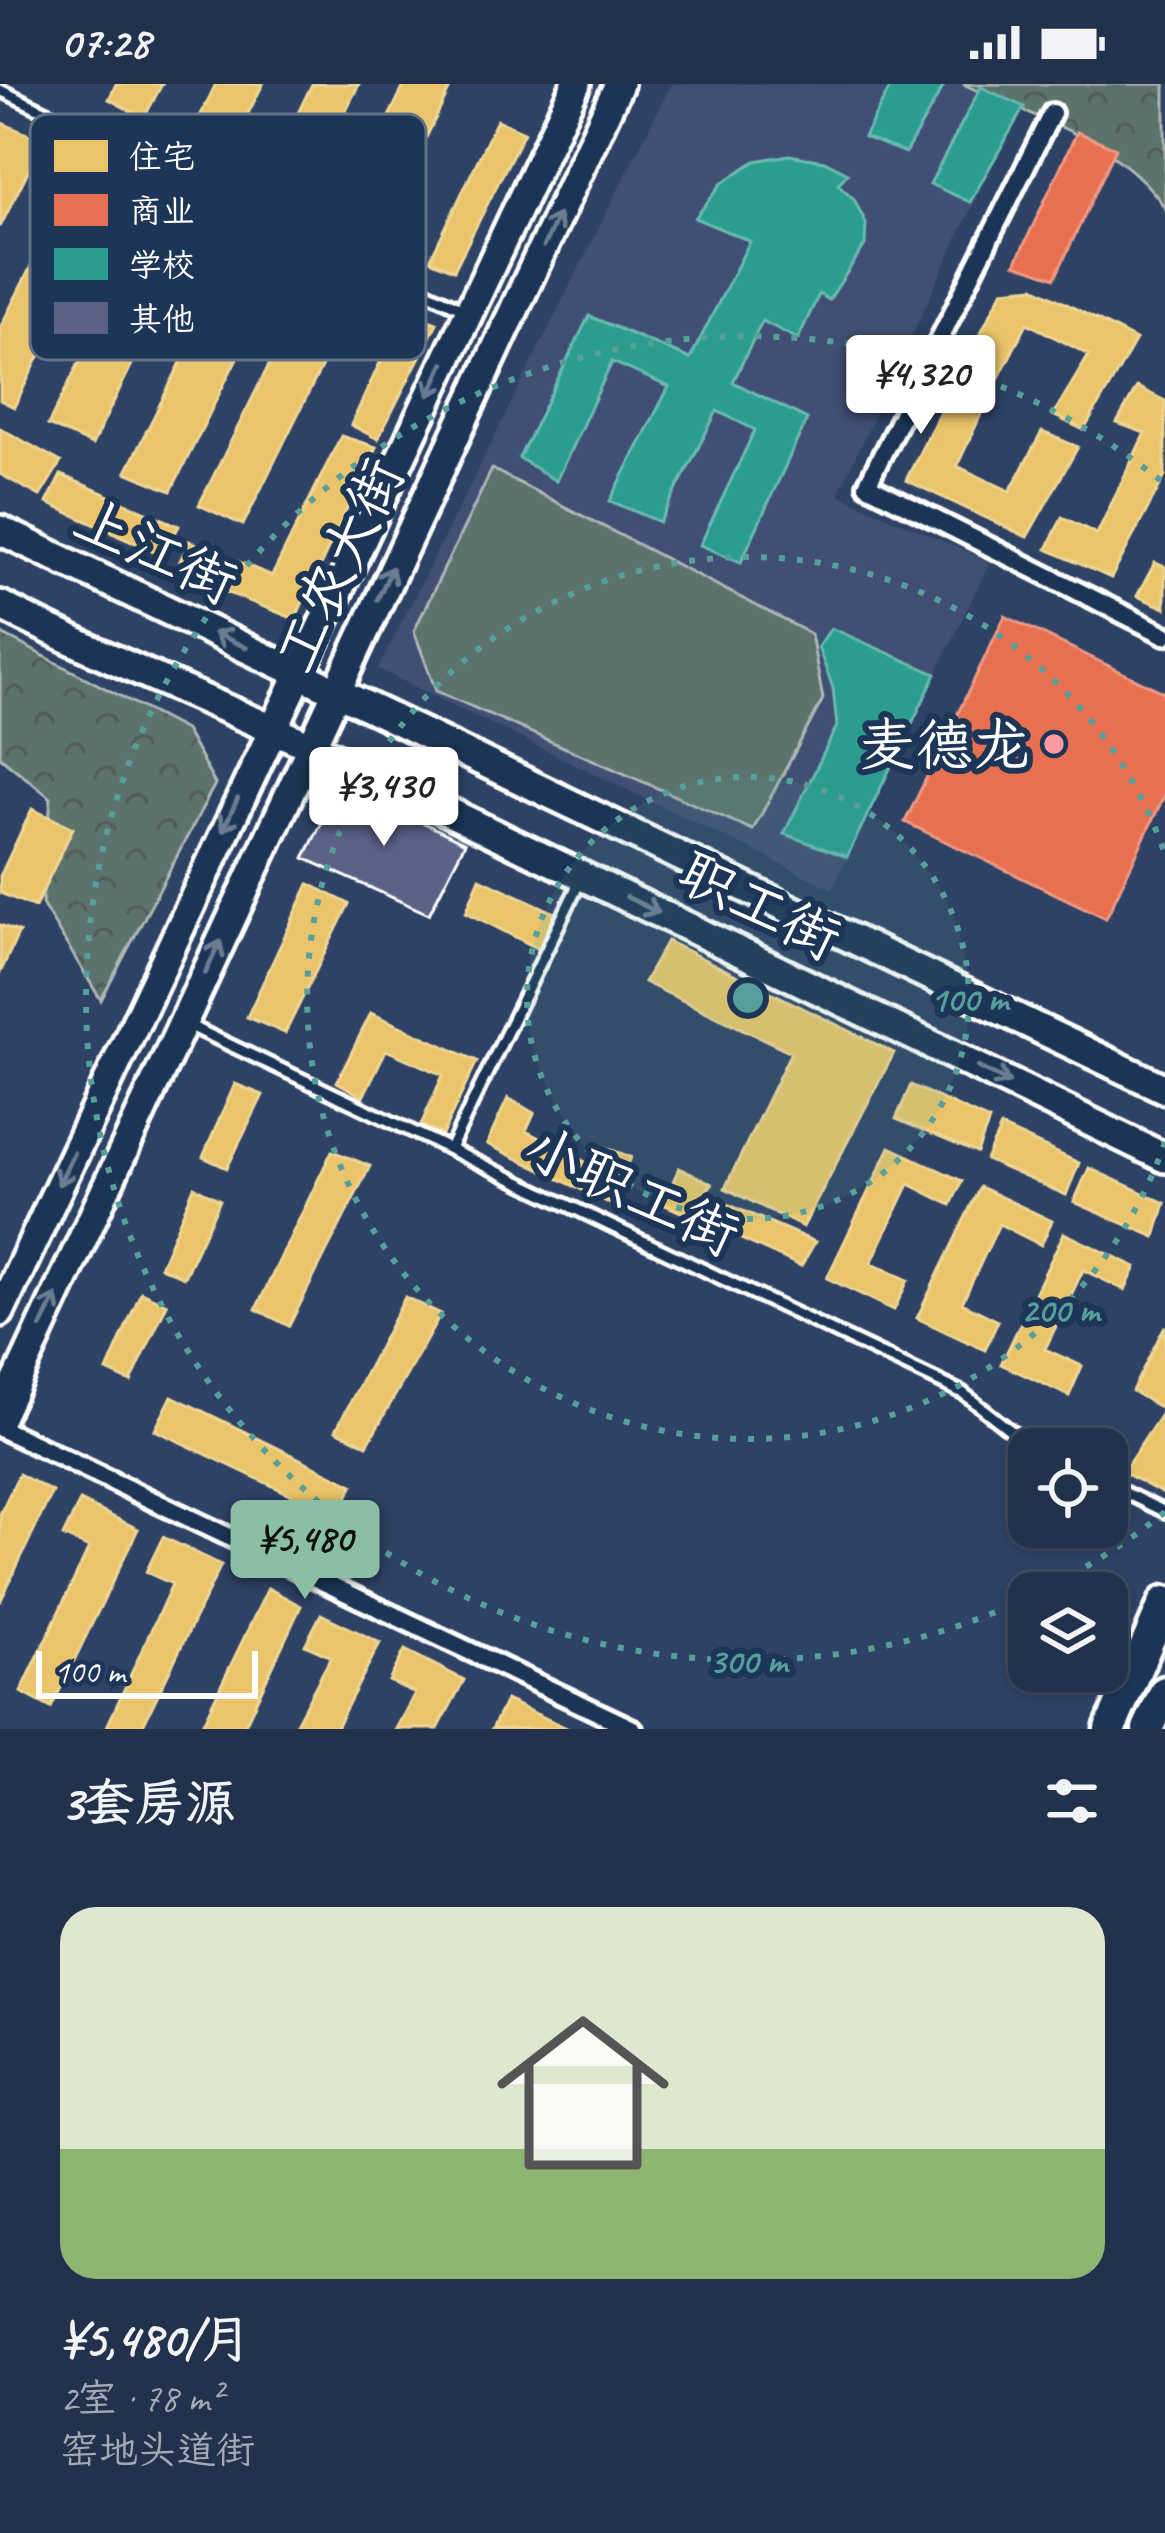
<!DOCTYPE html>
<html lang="zh">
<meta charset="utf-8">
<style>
:root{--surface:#22324c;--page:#2a3a53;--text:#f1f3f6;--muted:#a2aab5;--line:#3f4d64;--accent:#8abfa5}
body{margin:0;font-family:Caveat,"LXGW WenKai TC",sans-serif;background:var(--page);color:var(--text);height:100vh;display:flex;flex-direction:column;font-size:45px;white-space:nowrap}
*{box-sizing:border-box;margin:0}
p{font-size:39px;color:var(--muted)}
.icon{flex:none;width:66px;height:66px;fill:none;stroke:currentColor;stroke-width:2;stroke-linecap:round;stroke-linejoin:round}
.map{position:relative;height:1645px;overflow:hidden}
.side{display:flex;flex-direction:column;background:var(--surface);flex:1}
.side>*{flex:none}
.tools{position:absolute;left:1008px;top:1344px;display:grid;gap:24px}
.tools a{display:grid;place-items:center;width:120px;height:120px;border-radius:24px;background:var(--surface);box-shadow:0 3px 9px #0004,0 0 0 3px var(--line);font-size:60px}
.scale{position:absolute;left:36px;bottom:30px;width:222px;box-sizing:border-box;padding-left:12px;border:6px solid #fff;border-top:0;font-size:33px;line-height:42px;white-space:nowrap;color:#fff;-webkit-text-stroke:9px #1d3557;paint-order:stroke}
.price{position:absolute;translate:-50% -102px;padding:0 27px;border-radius:12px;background:#fff;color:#222;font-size:39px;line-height:78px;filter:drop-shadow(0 3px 6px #0008)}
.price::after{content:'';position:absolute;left:50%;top:72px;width:36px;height:27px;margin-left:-18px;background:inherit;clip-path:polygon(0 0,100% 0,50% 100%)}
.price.current{background:var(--accent);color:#111}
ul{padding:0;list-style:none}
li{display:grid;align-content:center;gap:24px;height:636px;padding:0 60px}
li span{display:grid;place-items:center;height:372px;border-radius:36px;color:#555}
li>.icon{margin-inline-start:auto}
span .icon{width:216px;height:216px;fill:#fffc;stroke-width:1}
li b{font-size:51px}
h2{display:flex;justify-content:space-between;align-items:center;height:144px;padding:0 60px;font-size:51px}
.status{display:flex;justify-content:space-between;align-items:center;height:84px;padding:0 60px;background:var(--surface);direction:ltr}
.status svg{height:33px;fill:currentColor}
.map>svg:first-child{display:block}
.built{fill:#3f5073}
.forest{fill:url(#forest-crowns);stroke:#aeb8b6;stroke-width:3}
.pitch{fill:#5c726d;stroke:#aeb8b6;stroke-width:3}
.homes{fill:#e9c46a;stroke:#f0d697;stroke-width:3}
.shops{fill:#e76f51;stroke:#ee9a85;stroke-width:3}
.schools{fill:#2a9d8f;stroke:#6abab1;stroke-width:3}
.building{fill:#5a6288;stroke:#fff;stroke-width:3}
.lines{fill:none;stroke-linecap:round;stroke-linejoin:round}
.lane-casing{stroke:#fff;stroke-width:18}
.street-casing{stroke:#fff;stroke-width:26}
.primary-casing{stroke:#fff;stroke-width:36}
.highway-casing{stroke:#fff;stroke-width:39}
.lane{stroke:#1d3557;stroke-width:9}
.street{stroke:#1d3557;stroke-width:16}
.primary{stroke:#1d3557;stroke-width:27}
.highway{stroke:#1d3557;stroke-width:30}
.oneway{stroke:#6c7c92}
.ring{fill:none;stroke:#579f9a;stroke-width:6;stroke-dasharray:6 12}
.poi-dot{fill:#ff9aa2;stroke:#1d3557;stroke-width:4.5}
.labels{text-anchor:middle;stroke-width:12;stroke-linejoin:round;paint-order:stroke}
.street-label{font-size:57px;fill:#fff;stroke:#1d3557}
.poi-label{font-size:57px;fill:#fff;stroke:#1d3557;text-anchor:end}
.key{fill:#1d3557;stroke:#617289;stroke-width:3}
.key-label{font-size:33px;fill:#fff}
.centre{fill:#579f9a;stroke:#1d3557;stroke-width:6}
.ring-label{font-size:36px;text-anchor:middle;font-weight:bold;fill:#579f9a;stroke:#1d3557;stroke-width:12;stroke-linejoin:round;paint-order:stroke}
</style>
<div class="status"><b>07:28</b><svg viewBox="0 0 49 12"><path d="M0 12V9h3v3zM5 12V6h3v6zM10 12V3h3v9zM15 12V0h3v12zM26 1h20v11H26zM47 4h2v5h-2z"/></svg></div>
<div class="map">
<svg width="1165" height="1645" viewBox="0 0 1165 1645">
<defs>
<pattern id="forest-crowns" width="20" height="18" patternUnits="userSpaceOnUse" patternTransform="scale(3)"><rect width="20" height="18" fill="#5c726d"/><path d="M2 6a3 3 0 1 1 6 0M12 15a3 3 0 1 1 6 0" fill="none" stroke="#525b59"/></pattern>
</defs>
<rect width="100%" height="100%" fill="#2e4265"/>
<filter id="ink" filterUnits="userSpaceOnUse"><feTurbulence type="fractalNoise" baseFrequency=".00833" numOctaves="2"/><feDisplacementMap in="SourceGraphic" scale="24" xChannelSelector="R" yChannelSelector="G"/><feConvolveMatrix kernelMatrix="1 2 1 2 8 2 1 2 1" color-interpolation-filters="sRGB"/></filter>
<g filter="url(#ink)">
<path class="built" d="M 671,0 L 973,0 L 1019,22 L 838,410 L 990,478 L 832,805 L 378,585 Z"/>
<path class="forest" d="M 963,0 L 1165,0 L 1165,124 C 1121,56 1033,34 963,0 Z
M 0,549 L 185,646 L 215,700 L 101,916 L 42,820 L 51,714 L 0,673 Z"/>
<path class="pitch" d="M 492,385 L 811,550 L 823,615 L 753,746 L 436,607 L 414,547 Z"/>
<path class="homes" d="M 116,0 L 162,0 L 144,34 L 109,15 Z
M 216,0 L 263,0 L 225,75 L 189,55 Z
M 312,0 L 359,0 L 302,114 L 266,95 Z
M 405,0 L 452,0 L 379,151 L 340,132 Z
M 497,36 L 524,48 L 454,186 L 430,176 Z
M 0,38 L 43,57 L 0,143 Z
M 87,71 L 130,89 L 14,323 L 0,316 L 0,244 Z
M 164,109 L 208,127 L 92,361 L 48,341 Z
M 243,155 L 287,173 L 171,407 L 126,388 Z
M 315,189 L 359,207 L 243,441 L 199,421 Z
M 1034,203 L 1136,256 L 1084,346 L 1053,331 L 1089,271 L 1027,239 L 993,305 L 962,285 L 1003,206 Z
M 404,227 L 437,239 L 378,355 L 351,341 Z
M 1137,303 L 1165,317 L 1165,392 L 1111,494 L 1047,465 L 1062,433 L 1097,450 L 1145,349 L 1117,339 Z
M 951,306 L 984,324 L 957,382 L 1010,407 L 1042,348 L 1078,363 L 1027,453 L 906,396 Z
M 0,344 L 61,378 L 40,412 L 0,390 Z
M 341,352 L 376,363 L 295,535 L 175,488 L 189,457 L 272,492 Z
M 61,391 L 179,442 L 163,471 L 47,419 Z
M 1155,479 L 1165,483 L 1165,524 L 1137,512 Z
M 32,725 L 73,744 L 35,823 L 0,809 L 0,792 Z
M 480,794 L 555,829 L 539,865 L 466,828 Z
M 309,800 L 349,820 L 285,949 L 247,933 Z
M 0,841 L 19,848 L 0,889 Z
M 667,857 L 894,969 L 803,1143 L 725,1104 L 791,968 L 644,898 Z
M 371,929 L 477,977 L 442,1051 L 421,1041 L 443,991 L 386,966 L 363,1013 L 337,998 Z
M 235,1000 L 263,1011 L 227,1084 L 203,1073 Z
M 911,1001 L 989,1037 L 977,1069 L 896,1035 Z
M 508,1014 L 534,1029 L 526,1047 L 595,1083 L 604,1063 L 631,1073 L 611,1120 L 487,1060 Z
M 1001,1043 L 1079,1079 L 1066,1111 L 986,1076 Z
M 890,1063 L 962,1097 L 951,1121 L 909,1100 L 871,1179 L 908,1196 L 894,1226 L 827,1194 Z
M 332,1067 L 370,1082 L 289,1242 L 256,1225 Z
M 679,1084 L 712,1100 L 704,1110 L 815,1158 L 801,1182 L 663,1120 Z
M 1089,1084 L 1165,1119 L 1155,1153 L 1074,1118 Z
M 194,1103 L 220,1116 L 184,1193 L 160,1183 Z
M 980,1103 L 1052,1137 L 1041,1161 L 999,1140 L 962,1219 L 998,1237 L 985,1266 L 917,1234 Z
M 1064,1149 L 1136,1183 L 1125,1206 L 1083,1186 L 1045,1265 L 1082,1282 L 1069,1312 L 1001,1280 Z
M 141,1208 L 167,1220 L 131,1298 L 107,1287 Z
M 405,1213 L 441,1230 L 367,1361 L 336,1346 Z
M 1165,1242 L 1165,1411 L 1123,1388 L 1164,1326 L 1132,1307 Z
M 172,1312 L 353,1401 L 338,1433 L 155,1346 Z
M 19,1390 L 52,1408 L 0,1518 L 0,1430 Z
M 80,1417 L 138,1445 L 51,1624 L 21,1608 L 89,1464 L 63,1452 Z
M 163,1453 L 221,1481 L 141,1645 L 106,1645 L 172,1500 L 146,1488 Z
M 268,1504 L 301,1522 L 243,1645 L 200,1645 Z
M 321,1530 L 380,1559 L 335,1645 L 293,1645 L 331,1573 L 305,1561 Z
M 405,1566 L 464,1596 L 438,1645 L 396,1645 L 415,1609 L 389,1597 Z
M 506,1616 L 569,1645 L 492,1645 Z"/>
<path class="shops" d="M 1077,48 L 1116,64 L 1055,194 L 1015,180 Z
M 1005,532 L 1165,609 L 1165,710 L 1106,834 L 905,738 Z"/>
<path class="schools" d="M 892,0 L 945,0 L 905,69 L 864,53 Z
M 981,3 L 1024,23 L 970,118 L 930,100 Z
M 789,71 L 824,77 L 848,89 L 838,100 L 854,115 L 866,139 L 865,161 L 829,216 L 819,210 L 798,255 L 762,237 L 733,298 L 807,335 L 741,478 L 700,461 L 755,346 L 717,327 L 660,438 L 610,417 L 669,303 L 612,278 L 556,397 L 519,374 L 589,232 L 690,275 L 750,157 L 695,134 L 722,99 L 755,77 Z
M 831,544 L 936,590 L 847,773 L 784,750 L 837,642 L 833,604 L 818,563 Z"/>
<path class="building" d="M 342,699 L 465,759 L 429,830 L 304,774 Z"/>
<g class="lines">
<g class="lane-casing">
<path id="lane" d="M 0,6 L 463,225
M 188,941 L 963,1309 L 1034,1365
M 450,1065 L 581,795
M 1107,1400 L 1165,1428"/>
</g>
<g class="street-casing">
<path id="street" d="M 1052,29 L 867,401 L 1165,551
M 0,1344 L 633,1645"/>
</g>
<g class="primary-casing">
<path id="primary" d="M 0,446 L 1165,1005
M 0,521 C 113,579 232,625 347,679 C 620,809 893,942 1165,1074
M 0,1228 L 576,0
M 0,1333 L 619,0"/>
</g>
<g class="highway-casing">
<path id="highway" d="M 1110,1645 L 1165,1518
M 1148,1645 L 1165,1608"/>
</g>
<use href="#lane" class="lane"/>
<use href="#street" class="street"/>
<use href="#primary" class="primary"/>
<use href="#highway" class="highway"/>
</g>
<defs><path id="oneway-shaft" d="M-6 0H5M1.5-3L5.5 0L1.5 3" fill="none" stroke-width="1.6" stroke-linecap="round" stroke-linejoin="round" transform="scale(3)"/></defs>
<g class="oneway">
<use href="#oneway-shaft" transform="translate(551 146) rotate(-65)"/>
<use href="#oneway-shaft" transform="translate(436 296) rotate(115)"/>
<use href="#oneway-shaft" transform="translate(385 499) rotate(-65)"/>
<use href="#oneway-shaft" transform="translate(230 556) rotate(-155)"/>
<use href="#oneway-shaft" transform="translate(230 731) rotate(115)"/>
<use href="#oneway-shaft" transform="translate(643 821) rotate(26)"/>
<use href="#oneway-shaft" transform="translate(213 873) rotate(-65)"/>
<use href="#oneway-shaft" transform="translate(994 991) rotate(26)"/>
<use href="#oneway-shaft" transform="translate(66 1085) rotate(115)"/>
<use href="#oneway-shaft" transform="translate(49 1227) rotate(-65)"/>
</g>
</g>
<circle cx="748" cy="914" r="221" fill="#579f9a" fill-opacity=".12"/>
<g class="ring">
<circle cx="748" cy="914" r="221"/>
<path d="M1165 1058A441 441 0 1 1 1165 770"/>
<path d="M1165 1428A662 662 0 0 1 1043 1506M1028 1514A662 662 0 1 1 1165 400"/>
</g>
<circle class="poi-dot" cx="1054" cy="660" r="12"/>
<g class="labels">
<g class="street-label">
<text transform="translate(156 466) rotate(25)" y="20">上江街</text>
<text transform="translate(338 481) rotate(-65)" y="20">工农大街</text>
<text transform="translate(760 821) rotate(26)" y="20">职工街</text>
<text transform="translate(632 1106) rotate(25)" y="20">小职工街</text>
</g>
<g class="poi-label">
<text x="1030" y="680">麦德龙</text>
</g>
</g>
<rect x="30" y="30" width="396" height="246" rx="18" class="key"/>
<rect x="54" y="56" width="54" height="32" fill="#e9c46a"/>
<rect x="54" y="110" width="54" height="32" fill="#e76f51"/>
<rect x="54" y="164" width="54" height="32" fill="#2a9d8f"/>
<rect x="54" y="218" width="54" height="32" fill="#5a6288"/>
<g class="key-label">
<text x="129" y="84">住宅</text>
<text x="129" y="138">商业</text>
<text x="129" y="192">学校</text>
<text x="129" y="246">其他</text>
</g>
<circle cx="748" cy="914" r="18" class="centre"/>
<g class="ring-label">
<text x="969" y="927">100 m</text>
<text x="1060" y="1238">200 m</text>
<text x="748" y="1589">300 m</text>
</g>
</svg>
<div class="tools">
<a><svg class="icon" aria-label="locate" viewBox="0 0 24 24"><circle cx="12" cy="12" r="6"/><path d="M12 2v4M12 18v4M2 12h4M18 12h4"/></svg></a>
<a><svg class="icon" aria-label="layers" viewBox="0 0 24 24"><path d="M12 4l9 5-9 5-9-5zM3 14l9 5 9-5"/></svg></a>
</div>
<div class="scale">100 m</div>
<b class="price" style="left:921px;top:353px">¥4,320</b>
<b class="price" style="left:384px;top:765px">¥3,430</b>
<b class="price current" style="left:305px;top:1518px">¥5,480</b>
</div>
<section class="side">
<h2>3套房源<svg class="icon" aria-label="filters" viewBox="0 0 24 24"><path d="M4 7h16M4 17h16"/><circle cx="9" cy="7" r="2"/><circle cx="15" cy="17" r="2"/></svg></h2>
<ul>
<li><span style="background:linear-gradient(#dfe7d0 65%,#8fb573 0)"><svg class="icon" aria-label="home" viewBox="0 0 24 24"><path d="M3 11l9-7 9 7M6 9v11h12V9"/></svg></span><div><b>¥5,480/月</b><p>2室 · 78 m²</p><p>窑地头道街</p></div></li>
</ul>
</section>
